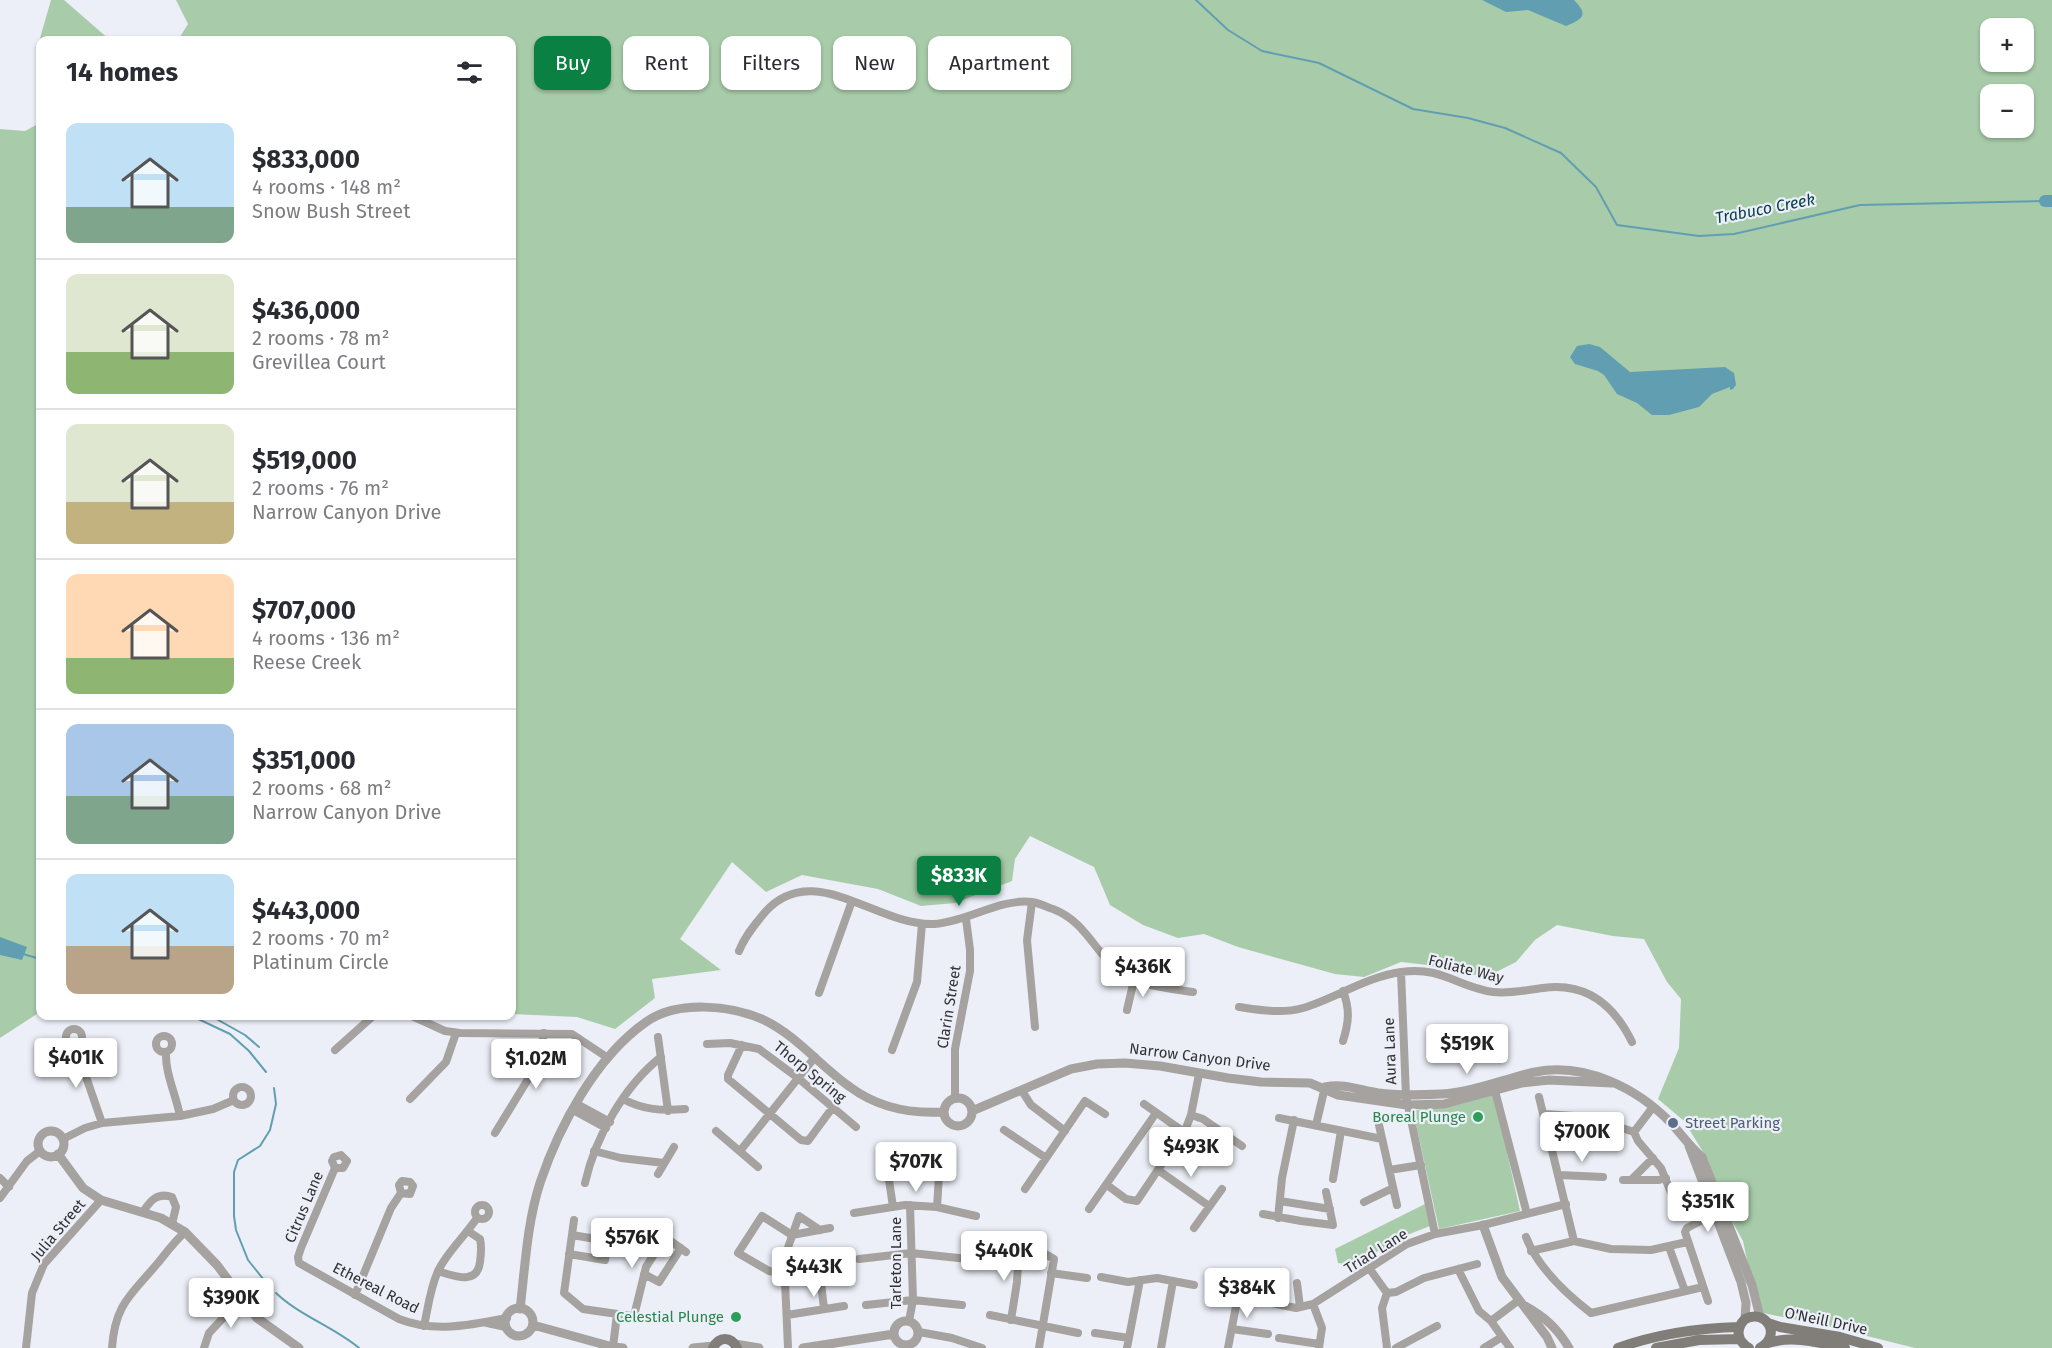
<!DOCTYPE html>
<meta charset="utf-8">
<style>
:root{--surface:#fff;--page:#f7f7f7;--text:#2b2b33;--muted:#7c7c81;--line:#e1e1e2;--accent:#0b8043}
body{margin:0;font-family:"Fira Sans",sans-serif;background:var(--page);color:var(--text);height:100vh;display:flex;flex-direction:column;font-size:22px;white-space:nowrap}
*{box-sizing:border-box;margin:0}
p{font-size:20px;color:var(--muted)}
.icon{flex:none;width:33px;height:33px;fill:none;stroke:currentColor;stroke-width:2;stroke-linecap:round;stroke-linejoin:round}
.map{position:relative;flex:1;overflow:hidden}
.panel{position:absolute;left:36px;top:36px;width:480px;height:984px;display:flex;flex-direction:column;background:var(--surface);border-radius:12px;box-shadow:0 2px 4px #0004}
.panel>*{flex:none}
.banner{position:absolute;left:534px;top:36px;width:570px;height:54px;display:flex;gap:12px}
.tools{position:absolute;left:1980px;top:18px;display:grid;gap:12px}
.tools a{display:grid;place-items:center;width:54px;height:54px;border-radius:12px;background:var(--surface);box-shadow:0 2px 4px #0004;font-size:30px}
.price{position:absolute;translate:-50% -51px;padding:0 14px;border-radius:6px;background:#fff;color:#222;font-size:20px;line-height:39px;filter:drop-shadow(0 2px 3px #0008)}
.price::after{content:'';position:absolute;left:50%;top:36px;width:18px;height:14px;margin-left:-9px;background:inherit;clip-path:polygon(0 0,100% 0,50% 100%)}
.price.on{background:var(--accent);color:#fff}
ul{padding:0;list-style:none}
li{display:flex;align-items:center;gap:18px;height:150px;padding:0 30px}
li+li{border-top:2px solid var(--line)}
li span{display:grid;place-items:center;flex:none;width:168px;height:120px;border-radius:12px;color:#555}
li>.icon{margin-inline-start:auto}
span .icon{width:72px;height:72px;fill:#fffc;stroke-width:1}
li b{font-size:26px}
h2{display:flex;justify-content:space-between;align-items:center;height:72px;padding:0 30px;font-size:26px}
.chip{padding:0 21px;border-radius:12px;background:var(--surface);box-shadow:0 2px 4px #0004;font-size:21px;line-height:54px}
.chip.on{background:var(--accent);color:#fff}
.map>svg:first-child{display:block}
.green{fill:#a8cca9;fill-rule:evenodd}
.water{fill:#629eb1}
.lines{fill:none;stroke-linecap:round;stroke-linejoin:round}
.stream{stroke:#629eb1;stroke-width:2}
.river{stroke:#629eb1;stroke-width:12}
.minor{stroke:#a5a29f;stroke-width:8}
.tertiary{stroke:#a5a29f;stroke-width:9}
.secondary{stroke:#817d79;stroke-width:10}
.leisure-dot{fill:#2e9e5b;stroke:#eceff7;stroke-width:2}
.service-dot{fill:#5c6f8a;stroke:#eceff7;stroke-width:2}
.labels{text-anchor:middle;stroke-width:4.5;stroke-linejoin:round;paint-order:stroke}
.street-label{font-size:15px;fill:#303134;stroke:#eceff7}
.leisure-label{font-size:15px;fill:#27864d;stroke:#eceff7;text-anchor:end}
.service-label{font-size:15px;fill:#4e5e75;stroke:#eceff7;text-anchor:start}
.water-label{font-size:16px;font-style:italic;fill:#08404f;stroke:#eceff7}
</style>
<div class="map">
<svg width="2052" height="1348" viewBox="0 0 2052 1348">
<rect width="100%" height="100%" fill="#eceff7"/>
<path class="green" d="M 51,0 L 64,0 L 110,40 L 42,40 L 40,38 Z
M 176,0 L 2052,0 L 2052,1348 L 1915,1348 L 1823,1325 L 1758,1312 L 1743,1241 L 1722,1203 L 1708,1160 L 1684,1121 L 1658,1099 L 1679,1048 L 1681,999 L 1667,982 L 1644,939 L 1613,936 L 1557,925 L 1535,940 L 1516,962 L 1492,974 L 1465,975 L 1428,965 L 1401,962 L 1364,977 L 1335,974 L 1238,947 L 1204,934 L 1178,938 L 1143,925 L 1110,905 L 1094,867 L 1030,836 L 1015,859 L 1012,881 L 955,903 L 921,906 L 878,889 L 802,875 L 766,892 L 732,862 L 680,939 L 721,970 L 652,979 L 655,998 L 615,1029 L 577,1017 L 512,1014 L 512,40 L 178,40 L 188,24 ZM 1990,28 L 2024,28 L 2024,62 L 1990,62 ZM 1990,94 L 2024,94 L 2024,128 L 1990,128 Z
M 40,123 L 40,1012 L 0,1038 L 0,129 L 25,131 Z
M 1494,1093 L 1520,1211 L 1439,1229 L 1413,1111 Z
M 1425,1204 L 1430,1226 L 1397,1239 L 1355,1266 L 1338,1263 L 1335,1249 Z"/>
<path class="water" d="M 1482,0 L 1574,0 C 1589,15 1583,19 1566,26 L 1528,10 L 1506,12 Z
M 1589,344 L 1600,347 L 1630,372 L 1725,367 L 1734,373 L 1736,385 L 1733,389 L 1730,390 L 1730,387 L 1712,394 L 1699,407 L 1669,415 L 1652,415 L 1637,403 L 1617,394 L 1604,375 L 1598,371 L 1575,364 L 1570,357 L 1577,346 Z
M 0,937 L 27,947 L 22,960 L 0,955 Z"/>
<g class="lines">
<path class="stream" d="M 1196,0 L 1228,30 L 1262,51 L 1319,63 L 1413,109 L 1468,118 L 1505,128 L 1561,153 L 1596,187 L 1617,225 L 1699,236 L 1734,234 L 1860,205 L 2045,201
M 23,954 L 40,959
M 192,1016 L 230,1034 L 249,1051 L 266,1072
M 211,1016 L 245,1035 L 259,1047
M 268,1285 L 248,1260 L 236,1230 L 234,1216 L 234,1172 L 238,1160 L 260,1146 L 270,1130 L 276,1104 L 274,1088
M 276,1293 C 300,1316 334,1327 359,1348"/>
<path class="river" d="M 2045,201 L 2052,201"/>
<path class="minor" d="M 1032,902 L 1027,940 L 1035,1027
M 739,951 C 744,938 752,928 761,917 C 810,854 876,927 934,924 C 967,922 1000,898 1032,902 C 1039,903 1047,907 1053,909 C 1084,921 1093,948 1115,968 C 1136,986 1167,988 1193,992
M 1401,972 L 1406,1096 L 1435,1234
M 819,993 L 852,901
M 1239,1007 C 1260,1010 1282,1014 1303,1008 C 1336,998 1366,977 1401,972 C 1442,966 1457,987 1493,992 C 1510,994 1526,990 1543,988 C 1586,982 1614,1005 1632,1042
M 1127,1010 L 1134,980
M 412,1016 L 445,1031 L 460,1033 L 572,1034 L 608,1058
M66 1037a8 8 0 1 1 16 0a8 8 0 1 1-16 0Z
M156 1044a8 8 0 1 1 16 0a8 8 0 1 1-16 0Z
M 658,1037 L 668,1111
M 1343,1041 C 1349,1022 1350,1009 1343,991
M 707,1044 L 730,1043 L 759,1049 L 798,1078 L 856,1127
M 75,1045 L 102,1123
M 742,1045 L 728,1075 L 728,1079 L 801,1140 L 808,1141 L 833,1107
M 335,1050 L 373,1016
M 892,1050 L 917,982 L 922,924
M 166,1052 C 165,1073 176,1095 180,1116
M 1494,1087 L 1527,1214
M233 1096a9 9 0 1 1 18 0a9 9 0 1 1-18 0Z
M 1022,1091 L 1031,1105 L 1065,1131
M 1539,1097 L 1574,1241
M 410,1099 L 446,1062 L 456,1033
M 623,1099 C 643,1110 663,1111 685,1109
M 955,1099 L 955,1049 L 970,971 L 970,950 L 966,919
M 577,1104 L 610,1122
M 1144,1104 L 1184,1132
M 573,1110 L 606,1128
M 1544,1114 L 1589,1117 L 1634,1132 L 1638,1141 L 1661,1168 L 1674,1200
M 1191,1115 L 1203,1119 L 1242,1146
M 1279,1118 L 1382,1139
M 1316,1125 L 1325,1087
M 1379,1125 L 1397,1205
M 1004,1130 L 1046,1158
M 716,1131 L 758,1167
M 1634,1132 L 1653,1107
M 495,1133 L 538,1063 L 544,1033
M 63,1139 L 85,1128 L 102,1123 L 180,1116 L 213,1109 L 234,1100
M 594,1151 L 621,1158 L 664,1163
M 740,1151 L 815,1057
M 335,1168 L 343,1168 L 347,1161 L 341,1155 L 334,1157 L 332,1161 L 335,1168 L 301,1248 L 298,1257 L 299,1263 L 399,1319 C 434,1333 471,1325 507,1318
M 1158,1170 L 1209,1206
M 1389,1170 L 1421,1165
M 888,1173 L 893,1207
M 658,1174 L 674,1147
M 1559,1175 L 1603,1177
M 0,1178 L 9,1187
M 1333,1179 L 1341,1131
M 1632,1179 L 1653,1158
M 1623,1180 L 1659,1180 L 1666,1178
M 585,1183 C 595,1138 624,1086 661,1057
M 1107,1185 L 1126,1199 L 1137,1201 L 1186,1128 L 1191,1115 L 1199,1074
M 1025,1189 L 1085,1101 L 1105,1114
M 0,1198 L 27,1161 L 40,1151
M 1280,1201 L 1330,1209
M 1364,1202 L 1393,1188
M475 1212a7 7 0 1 1 14 0a7 7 0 1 1-14 0Z
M 937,1207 L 939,1176
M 1089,1209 L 1156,1113
M 143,1212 C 150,1201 157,1192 172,1197 L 176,1207 L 172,1224
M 854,1213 L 905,1205 L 937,1207 L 976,1216
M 1263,1214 L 1301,1221 L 1333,1225 L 1326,1192
M 1278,1218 L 1282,1178 L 1294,1120
M 574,1220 L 564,1293 L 583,1309 L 645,1318 L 667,1318
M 1194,1228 L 1222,1189
M 654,1229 L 686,1252
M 572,1235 L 608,1241
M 1526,1237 C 1538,1268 1565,1293 1591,1313 L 1703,1287
M 999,1242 L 1042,1252 L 1054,1259 L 1039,1348
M 1669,1247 L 1685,1291
M 1531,1251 L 1574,1241 L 1611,1249 L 1651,1250 L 1687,1242
M 569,1254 L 605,1260 L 611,1223
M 859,1259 L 911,1253 L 968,1259
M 819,1265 L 824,1309
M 1369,1268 L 1387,1293
M 1458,1269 L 1479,1311 L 1491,1321 L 1510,1348
M 438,1271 C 454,1276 477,1286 480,1262 C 481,1254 482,1247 480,1239 L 468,1231
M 1051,1273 L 1087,1278
M 644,1274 L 659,1282 L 681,1248
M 785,1274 L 769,1271 L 738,1253 L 762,1216 L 792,1235 L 830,1228
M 1101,1277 L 1128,1282 L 1157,1278 L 1194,1285
M 1297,1283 L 1300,1307
M 1387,1293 L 1396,1292 L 1424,1278 L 1477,1264
M 1387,1293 L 1382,1308 L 1387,1348
M 355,1295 L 391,1208 L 401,1193 L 399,1185 L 402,1181 L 410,1182 L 413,1186 L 410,1194 L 401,1193
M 1238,1296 L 1296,1308 L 1313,1304 L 1407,1244 L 1435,1234 L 1483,1225 L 1566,1204
M 1708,1301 L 1685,1232 L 1687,1228 L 1720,1211
M 1313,1304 L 1322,1328 L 1319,1348
M 866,1305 L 913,1300 L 962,1305
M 787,1315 L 844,1306
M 990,1315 L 1078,1333
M 634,1316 L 646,1267 L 665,1237
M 1011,1320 L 1017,1282 L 1019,1246
M 909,1321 L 913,1300 L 910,1205
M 1491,1321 L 1519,1300
M 487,1323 L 506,1327
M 424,1326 C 428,1308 430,1289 438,1271 C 447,1252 465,1236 477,1218
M 1232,1329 L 1268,1334
M 919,1332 L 952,1338 L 982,1348
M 1095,1333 L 1129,1338
M 1279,1338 L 1319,1344
M 907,1345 L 907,1348
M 613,1347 L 617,1314
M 26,1348 L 32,1293 L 44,1264 L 101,1200
M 112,1348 C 115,1304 131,1295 157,1264 C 166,1253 174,1242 185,1232
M 204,1348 L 209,1333 L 241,1299
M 788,1348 L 784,1259 L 799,1216 L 820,1230
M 1127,1348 L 1140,1280
M 1161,1348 L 1173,1281
M 1228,1348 L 1240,1285
M 1396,1348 L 1437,1326
M 1484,1348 L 1502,1337"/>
<path class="tertiary" d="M 1325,1087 C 1346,1083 1358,1090 1378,1093 C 1400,1096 1420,1095 1442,1094 C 1470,1093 1507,1078 1535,1072 C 1585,1062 1637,1088 1671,1123 C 1682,1135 1690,1147 1702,1157 L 1752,1285 L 1760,1317
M944 1112a14 14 0 1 1 28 0a14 14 0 1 1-28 0Z
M 972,1111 L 1071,1069 L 1097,1064 L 1125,1063 L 1160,1066 L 1228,1078 L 1261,1082 L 1310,1083 L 1338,1095 L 1407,1105 L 1444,1104 L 1522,1083 L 1549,1080 L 1612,1083
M38 1144a13 13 0 1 1 26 0a13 13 0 1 1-26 0Z
M 1689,1146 L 1741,1282 L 1746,1303 L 1745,1319
M 58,1154 L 83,1188 L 101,1200 L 161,1218 L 185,1232 L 217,1265 L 257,1318 L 299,1348
M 1483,1225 L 1502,1277 L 1547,1337 L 1552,1348
M 1525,1306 C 1545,1317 1558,1329 1569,1348
M505 1322a14 14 0 1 1 28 0a14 14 0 1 1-28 0Z
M 520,1309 C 525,1268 527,1223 540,1183 C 559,1126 596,1057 646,1022 C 677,1000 731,1005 764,1020 C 797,1036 820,1066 850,1087 C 877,1107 911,1114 944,1112
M894 1333a12 12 0 1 1 24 0a12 12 0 1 1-24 0Z
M 533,1325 L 613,1347 L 623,1348
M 735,1344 L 759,1348
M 693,1348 L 714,1346
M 803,1348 L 894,1334"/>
<path class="secondary" d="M 1768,1323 L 1780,1327 L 1840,1337 L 1878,1348
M 1768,1343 C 1793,1335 1820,1343 1845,1348
M 713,1348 C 719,1336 731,1336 737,1348
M 1618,1348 C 1657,1334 1698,1328 1739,1327
M 1656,1348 L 1699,1340 L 1740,1339
M 1749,1348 C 1737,1341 1735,1329 1745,1319 C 1767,1308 1782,1336 1760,1348"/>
</g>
<g class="leisure-dot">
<circle cx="1478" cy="1117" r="6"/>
<circle cx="736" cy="1317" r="6"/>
</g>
<circle class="service-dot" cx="1673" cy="1123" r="6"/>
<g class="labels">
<g class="street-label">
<text transform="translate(1466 969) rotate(14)" y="5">Foliate Way</text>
<text transform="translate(949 1007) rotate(-81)" y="5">Clarin Street</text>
<text transform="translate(1390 1051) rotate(-92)" y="5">Aura Lane</text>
<text transform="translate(1200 1057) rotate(7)" y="5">Narrow Canyon Drive</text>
<text transform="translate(810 1072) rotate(39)" y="5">Thorp Spring</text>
<text transform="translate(304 1207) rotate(-67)" y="5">Citrus Lane</text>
<text transform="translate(58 1230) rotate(-50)" y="5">Julia Street</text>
<text transform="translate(1376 1251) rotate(-32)" y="5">Triad Lane</text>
<text transform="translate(896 1263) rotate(-90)" y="5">Tarleton Lane</text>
<text transform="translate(376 1288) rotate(27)" y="5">Ethereal Road</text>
<text transform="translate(1826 1321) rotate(12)" y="5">O'Neill Drive</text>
</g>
<g class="leisure-label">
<text x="1466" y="1122">Boreal Plunge</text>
<text x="724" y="1322">Celestial Plunge</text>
</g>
<g class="service-label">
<text x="1685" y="1128">Street Parking</text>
</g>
<g class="water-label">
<text transform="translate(1765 208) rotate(-11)" y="6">Trabuco Creek</text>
</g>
</g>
</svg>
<div class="tools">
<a>+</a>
<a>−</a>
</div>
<b class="price on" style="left:959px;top:907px">$833K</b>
<b class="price" style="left:1143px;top:998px">$436K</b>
<b class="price" style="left:1467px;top:1075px">$519K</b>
<b class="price" style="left:76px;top:1089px">$401K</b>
<b class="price" style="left:536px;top:1090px">$1.02M</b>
<b class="price" style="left:1582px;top:1163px">$700K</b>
<b class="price" style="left:1191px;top:1178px">$493K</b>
<b class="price" style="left:916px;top:1193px">$707K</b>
<b class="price" style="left:1708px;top:1233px">$351K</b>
<b class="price" style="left:632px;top:1269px">$576K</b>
<b class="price" style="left:1004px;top:1282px">$440K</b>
<b class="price" style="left:814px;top:1298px">$443K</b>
<b class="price" style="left:1247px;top:1319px">$384K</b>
<b class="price" style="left:231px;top:1329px">$390K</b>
<div class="banner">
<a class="chip on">Buy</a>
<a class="chip">Rent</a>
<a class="chip">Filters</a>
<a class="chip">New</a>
<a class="chip">Apartment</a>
</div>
<section class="panel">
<h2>14 homes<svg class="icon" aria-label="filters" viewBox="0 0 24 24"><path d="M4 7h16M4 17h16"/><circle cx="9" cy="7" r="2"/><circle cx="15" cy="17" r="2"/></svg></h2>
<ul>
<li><span style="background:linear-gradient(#bfe0f5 70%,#7fa58c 0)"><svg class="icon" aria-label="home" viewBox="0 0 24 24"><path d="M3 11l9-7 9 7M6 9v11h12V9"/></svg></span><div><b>$833,000</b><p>4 rooms · 148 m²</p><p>Snow Bush Street</p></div></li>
<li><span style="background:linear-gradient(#dfe7d0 65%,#8fb573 0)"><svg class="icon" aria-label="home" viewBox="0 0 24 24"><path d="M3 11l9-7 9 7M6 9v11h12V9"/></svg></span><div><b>$436,000</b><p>2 rooms · 78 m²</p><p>Grevillea Court</p></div></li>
<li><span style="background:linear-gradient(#dfe7d0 65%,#c2b280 0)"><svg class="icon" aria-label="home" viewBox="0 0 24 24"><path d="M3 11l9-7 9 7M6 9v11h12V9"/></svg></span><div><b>$519,000</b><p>2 rooms · 76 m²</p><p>Narrow Canyon Drive</p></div></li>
<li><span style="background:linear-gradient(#ffd9b3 70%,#8fb573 0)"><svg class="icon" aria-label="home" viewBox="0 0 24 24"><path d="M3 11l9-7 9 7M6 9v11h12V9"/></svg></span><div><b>$707,000</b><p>4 rooms · 136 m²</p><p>Reese Creek</p></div></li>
<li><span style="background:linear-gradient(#a9c7e8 60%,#7fa58c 0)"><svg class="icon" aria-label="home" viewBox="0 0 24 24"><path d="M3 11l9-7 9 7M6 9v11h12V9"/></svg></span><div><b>$351,000</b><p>2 rooms · 68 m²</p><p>Narrow Canyon Drive</p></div></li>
<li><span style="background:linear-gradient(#bfe0f5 60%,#b9a48a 0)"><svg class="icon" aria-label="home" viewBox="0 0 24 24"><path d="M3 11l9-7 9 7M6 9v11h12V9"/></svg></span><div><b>$443,000</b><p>2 rooms · 70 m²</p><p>Platinum Circle</p></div></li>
</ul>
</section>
</div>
